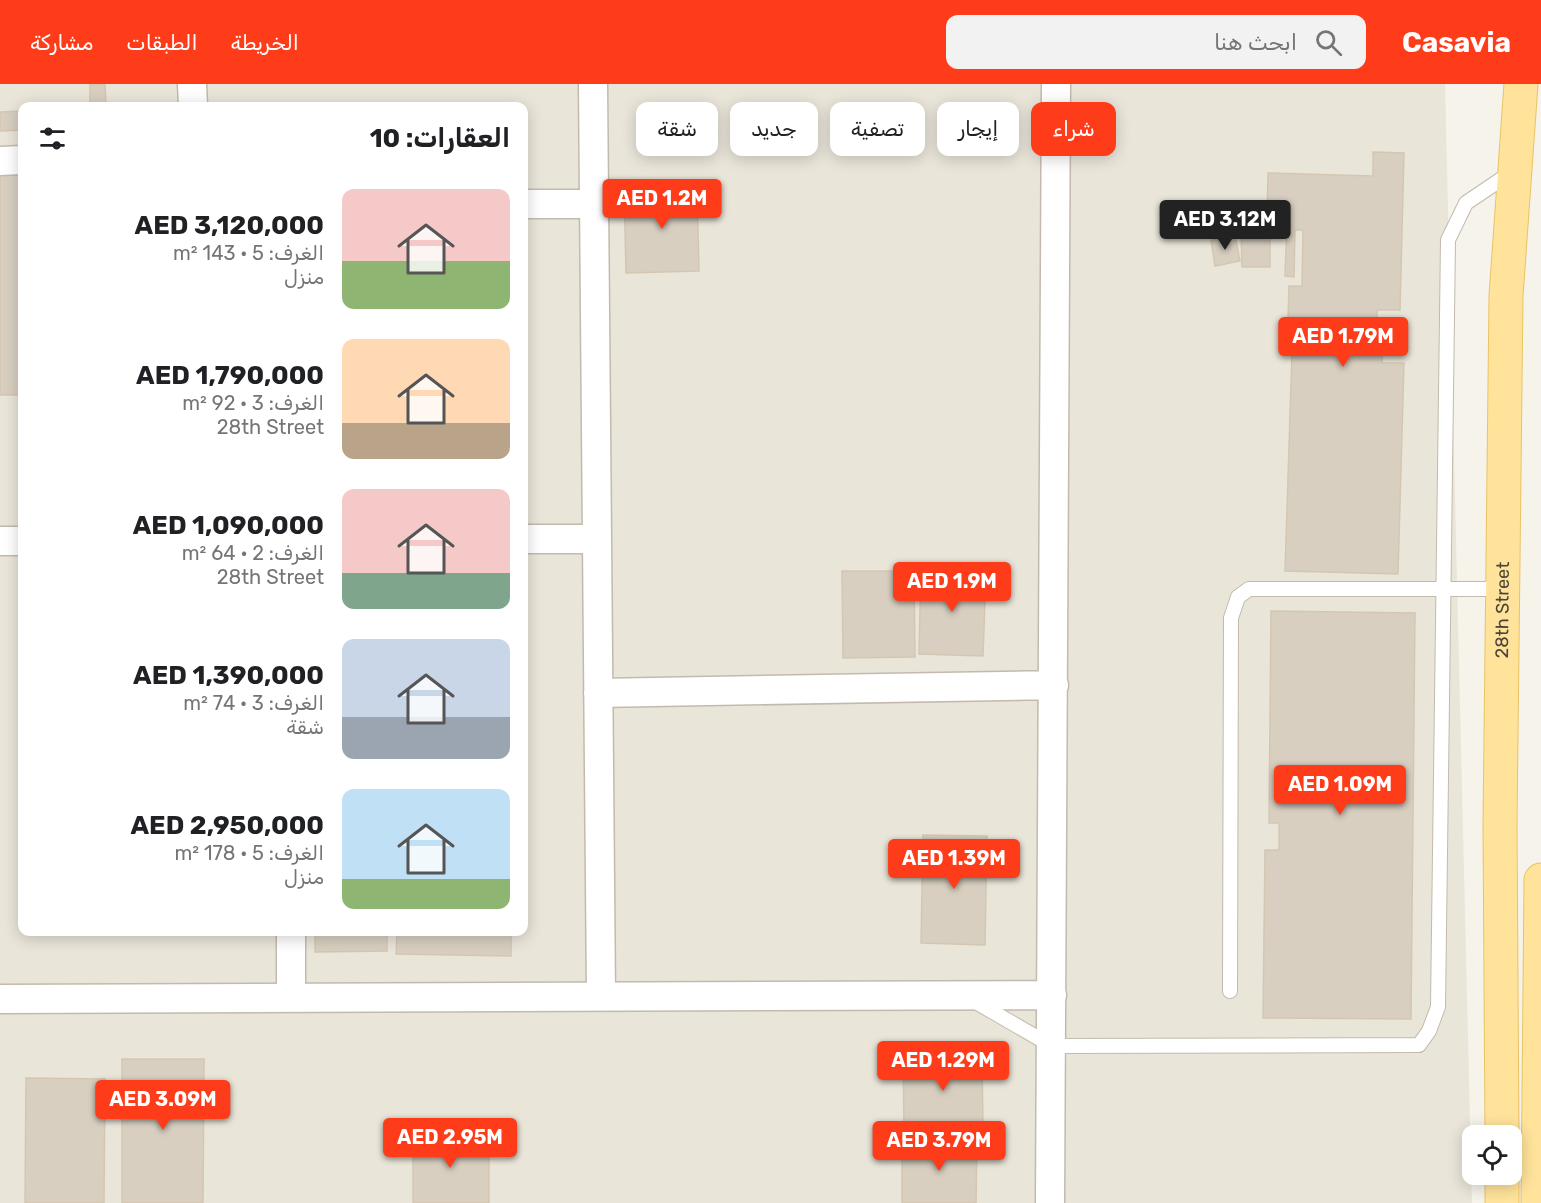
<!DOCTYPE html>
<html lang="ar">
<meta charset="utf-8">
<style>
:root{--surface:#fff;--page:#f2f2f2;--text:#202124;--muted:#757577;--accent:#ff3c19}
body{margin:0;font-family:Rubik,Cairo,sans-serif;background:var(--page);color:var(--text);direction:rtl;height:100vh;display:flex;flex-direction:column;font-size:22px;white-space:nowrap}
*{box-sizing:border-box;margin:0}
p{font-size:20px;color:var(--muted)}
.icon{flex:none;width:33px;height:33px;fill:none;stroke:currentColor;stroke-width:2;stroke-linecap:round;stroke-linejoin:round}
.map{position:relative;flex:1;overflow:hidden;direction:ltr}
.details{position:absolute;left:18px;top:18px;width:510px;height:834px;display:flex;flex-direction:column;background:var(--surface);border-radius:12px;box-shadow:0 3px 15px #0003;direction:rtl}
.details>*{flex:none}
.hud{position:absolute;left:546px;top:18px;width:570px;height:54px;direction:rtl;display:flex;gap:12px}
.controls{position:absolute;left:1462px;top:1041px;display:grid;gap:12px}
.controls a{display:grid;place-items:center;width:60px;height:60px;border-radius:12px;background:var(--surface);box-shadow:0 3px 15px #0003;font-size:30px}
.price{position:absolute;translate:-50% -51px;padding:0 14px;border-radius:6px;background:var(--accent);color:#fff;font-size:20px;line-height:39px;filter:drop-shadow(0 2px 3px #0008)}
.price::after{content:'';position:absolute;left:50%;top:36px;width:18px;height:14px;margin-left:-9px;background:inherit;clip-path:polygon(0 0,100% 0,50% 100%)}
.price.selected{background:#222;color:#fff}
ul{padding:0;list-style:none}
li{display:flex;align-items:center;gap:18px;height:150px;padding:0 18px}
li span{display:grid;place-items:center;flex:none;width:168px;height:120px;border-radius:12px;color:#555}
li>.icon{margin-inline-start:auto}
span .icon{width:72px;height:72px;fill:#fffc;stroke-width:1}
li b{font-size:26px}
h2{display:flex;justify-content:space-between;align-items:center;height:72px;padding:0 18px;font-size:26px}
.chip{padding:0 21px;border-radius:12px;background:var(--surface);box-shadow:0 3px 15px #0003;font-size:21px;line-height:54px}
.chip.selected{background:var(--accent);color:#fff}
header{display:flex;align-items:center;gap:36px;box-sizing:border-box;height:84px;padding:0 30px;background:var(--accent);color:#fff}
header strong{font-size:28px}
nav{display:flex;gap:33px;margin-inline-start:auto;font-size:21px}
.search{width:420px;height:54px;background:var(--page);display:flex;align-items:center;gap:15px;box-sizing:border-box;padding:0 21px;border-radius:12px;color:var(--muted);font-size:22px}
.map>svg:first-child{display:block}
.residential{fill:#eae5d9;fill-rule:evenodd}
.building{fill:#d8cfc0;stroke:#d4c7b2;stroke-width:1.5}
.lines{fill:none;stroke-linecap:round;stroke-linejoin:round}
.lane-casing{stroke:#c2bbad;stroke-width:16}
.street-casing{stroke:#c2bbad;stroke-width:31}
.primary-casing{stroke:#eac265;stroke-width:35}
.lane{stroke:#fff;stroke-width:14}
.street{stroke:#fff;stroke-width:28}
.primary{stroke:#ffe39b;stroke-width:33}
.labels{text-anchor:middle;stroke-width:6;stroke-linejoin:round;paint-order:stroke}
.street-label{font-size:18px;fill:#4b4438;stroke:#fff}
</style>
<header>
<strong>Casavia</strong>
<div class="search"><svg class="icon" aria-label="search" viewBox="0 0 24 24"><circle cx="10" cy="10" r="6"/><path d="M15 15l6 6"/></svg>ابحث هنا</div>
<nav><a>الخريطة</a><a>الطبقات</a><a>مشاركة</a></nav>
</header>
<div class="map">
<svg width="1541" height="1119" viewBox="0 0 1541 1119">
<rect width="100%" height="100%" fill="#f6f3eb"/>
<path class="residential" d="M 0,0 L 1445,0 L 1472,1119 L 0,1119 ZM 22,22 L 524,22 L 524,848 L 22,848 Z"/>
<path class="building" d="M 90,0 L 105,0 L 106,22 L 90,22 Z
M 236,19 L 236,22 L 213,22 L 213,20 Z
M 316,20 L 317,22 L 255,22 Z
M 22,27 L 22,46 L 0,47 L 0,28 Z
M 1373,68 L 1404,69 L 1400,226 L 1377,226 L 1377,249 L 1383,249 L 1382,279 L 1404,279 L 1398,490 L 1285,487 L 1292,269 L 1287,269 L 1289,202 L 1302,202 L 1303,146 L 1295,146 L 1294,193 L 1285,192 L 1287,136 L 1267,135 L 1268,89 L 1373,92 Z
M 0,91 L 22,91 L 22,311 L 0,311 Z
M 697,102 L 699,187 L 626,189 L 624,104 Z
M 1242,124 L 1243,148 L 1203,149 L 1202,125 Z
M 1270,147 L 1270,183 L 1242,183 L 1241,148 Z
M 1235,152 L 1240,177 L 1215,182 L 1211,156 Z
M 921,486 L 986,488 L 983,572 L 919,570 Z
M 842,487 L 914,487 L 915,573 L 843,574 Z
M 1271,527 L 1415,529 L 1411,935 L 1263,934 L 1265,766 L 1279,766 L 1279,739 L 1269,739 Z
M 923,751 L 987,752 L 985,861 L 921,859 Z
M 315,848 L 387,848 L 387,867 L 315,868 Z
M 397,848 L 511,848 L 511,872 L 396,870 Z
M 982,971 L 983,1043 L 904,1044 L 903,973 Z
M 122,975 L 204,975 L 203,1119 L 122,1119 Z
M 26,994 L 105,995 L 104,1119 L 25,1119 Z
M 413,1048 L 447,1048 L 447,1053 L 489,1053 L 489,1119 L 413,1119 Z
M 902,1057 L 977,1058 L 976,1119 L 902,1119 Z"/>
<g class="lines">
<g class="lane-casing">
<path id="lane" d="M 1230,907 L 1231,534 L 1238,513 L 1249,505 L 1503,505
M 974,917 L 1052,962 L 1419,961 L 1429,947 L 1438,923 L 1448,156 L 1466,119 L 1512,88"/>
</g>
<g class="street-casing">
<path id="street" d="M 192,0 L 193,22
M 593,0 L 601,912
M 0,77 L 22,76
M 524,120 L 594,120
M 524,455 L 597,455
M 0,457 L 22,457
M 598,609 L 1054,601
M 291,914 L 291,848
M 0,915 L 1052,911
M 1050,1119 L 1056,0"/>
</g>
<g class="primary-casing">
<g id="primary">
<path id="s1" d="M 1502,1052 L 1500,741 L 1506,212 L 1521,0"/>
<path d="M 1502,1119 L 1502,1090"/>
<path d="M 1538,1119 L 1541,796"/>
</g>
</g>
<use href="#lane" class="lane"/>
<use href="#street" class="street"/>
<use href="#primary" class="primary"/>
</g>
<g class="labels">
<g class="street-label">
<text dy="6" stroke="none"><textPath href="#s1" startOffset="526">28th Street</textPath></text>
</g>
</g>
</svg>
<div class="controls">
<a><svg class="icon" aria-label="locate" viewBox="0 0 24 24"><circle cx="12" cy="12" r="6"/><path d="M12 2v4M12 18v4M2 12h4M18 12h4"/></svg></a>
</div>
<b class="price" style="left:662px;top:146px">AED 1.2M</b>
<b class="price selected" style="left:1225px;top:167px">AED 3.12M</b>
<b class="price" style="left:1343px;top:284px">AED 1.79M</b>
<b class="price" style="left:952px;top:529px">AED 1.9M</b>
<b class="price" style="left:1340px;top:732px">AED 1.09M</b>
<b class="price" style="left:954px;top:806px">AED 1.39M</b>
<b class="price" style="left:943px;top:1008px">AED 1.29M</b>
<b class="price" style="left:163px;top:1047px">AED 3.09M</b>
<b class="price" style="left:450px;top:1085px">AED 2.95M</b>
<b class="price" style="left:939px;top:1088px">AED 3.79M</b>
<div class="hud">
<a class="chip selected">شراء</a>
<a class="chip">إيجار</a>
<a class="chip">تصفية</a>
<a class="chip">جديد</a>
<a class="chip">شقة</a>
</div>
<section class="details">
<h2>العقارات: 10<svg class="icon" aria-label="filters" viewBox="0 0 24 24"><path d="M4 7h16M4 17h16"/><circle cx="9" cy="7" r="2"/><circle cx="15" cy="17" r="2"/></svg></h2>
<ul>
<li><span style="background:linear-gradient(#f6c9c9 60%,#8fb573 0)"><svg class="icon" aria-label="home" viewBox="0 0 24 24"><path d="M3 11l9-7 9 7M6 9v11h12V9"/></svg></span><div><b>AED 3,120,000</b><p>الغرف: 5 · 143 m²</p><p>منزل</p></div></li>
<li><span style="background:linear-gradient(#ffd9b3 70%,#b9a48a 0)"><svg class="icon" aria-label="home" viewBox="0 0 24 24"><path d="M3 11l9-7 9 7M6 9v11h12V9"/></svg></span><div><b>AED 1,790,000</b><p>الغرف: 3 · 92 m²</p><p>28th Street</p></div></li>
<li><span style="background:linear-gradient(#f6c9c9 70%,#7fa58c 0)"><svg class="icon" aria-label="home" viewBox="0 0 24 24"><path d="M3 11l9-7 9 7M6 9v11h12V9"/></svg></span><div><b>AED 1,090,000</b><p>الغرف: 2 · 64 m²</p><p>28th Street</p></div></li>
<li><span style="background:linear-gradient(#c9d6e8 65%,#9aa5b1 0)"><svg class="icon" aria-label="home" viewBox="0 0 24 24"><path d="M3 11l9-7 9 7M6 9v11h12V9"/></svg></span><div><b>AED 1,390,000</b><p>الغرف: 3 · 74 m²</p><p>شقة</p></div></li>
<li><span style="background:linear-gradient(#bfe0f5 75%,#8fb573 0)"><svg class="icon" aria-label="home" viewBox="0 0 24 24"><path d="M3 11l9-7 9 7M6 9v11h12V9"/></svg></span><div><b>AED 2,950,000</b><p>الغرف: 5 · 178 m²</p><p>منزل</p></div></li>
</ul>
</section>
</div>
